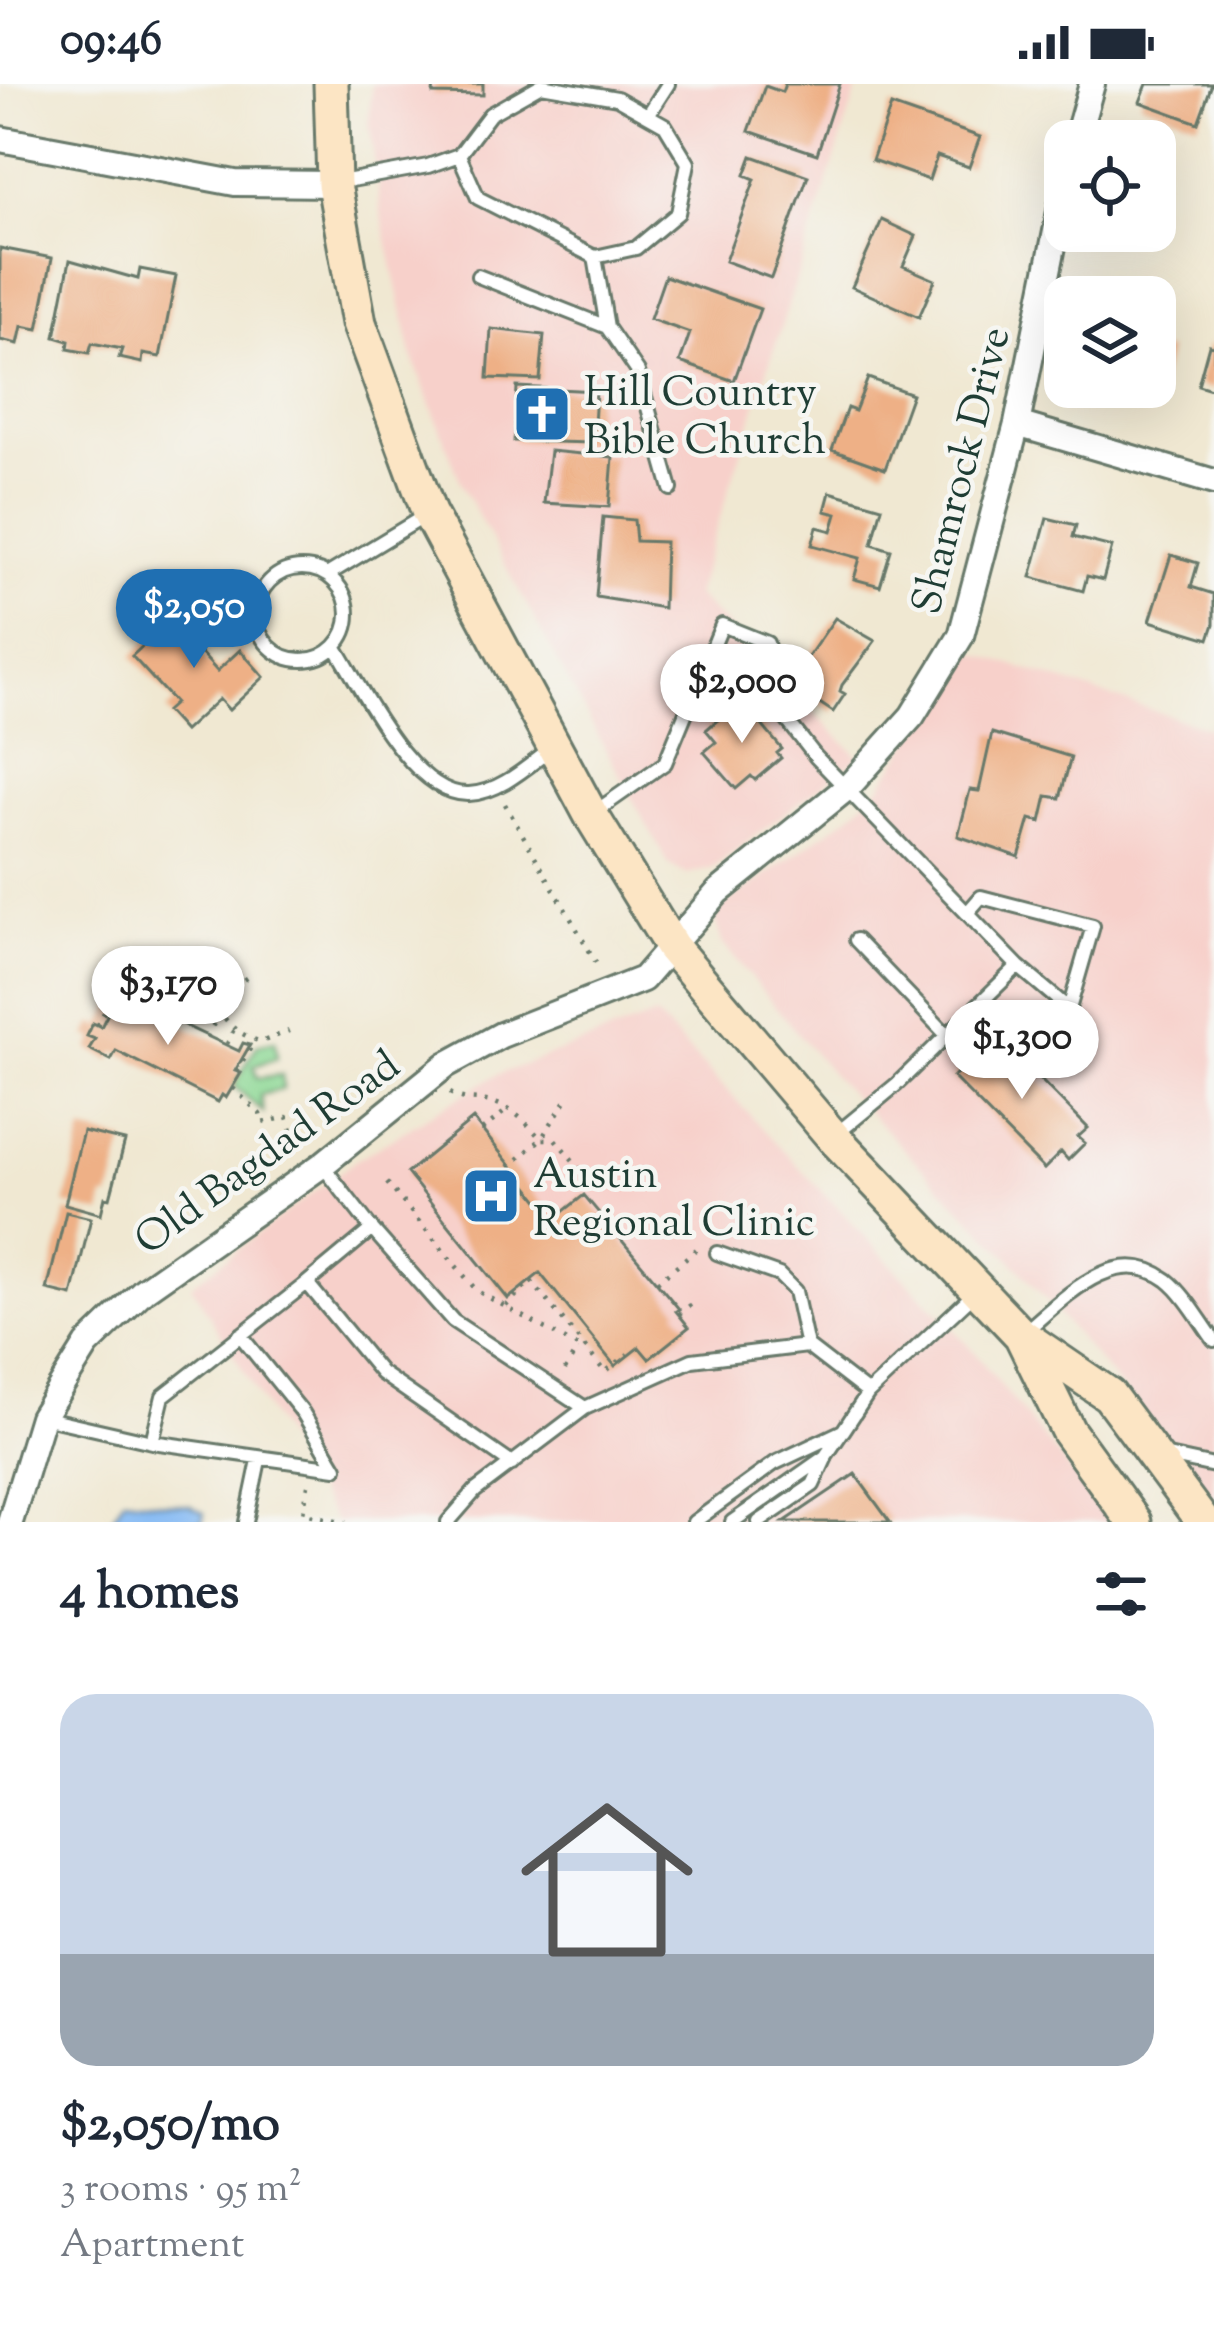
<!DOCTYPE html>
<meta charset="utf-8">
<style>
:root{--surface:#fff;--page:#f2f2f3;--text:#1f2937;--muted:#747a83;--line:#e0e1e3;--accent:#1f6fb2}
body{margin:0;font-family:"Sorts Mill Goudy",serif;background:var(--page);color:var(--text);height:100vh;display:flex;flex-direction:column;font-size:45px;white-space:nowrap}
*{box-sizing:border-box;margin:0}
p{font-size:39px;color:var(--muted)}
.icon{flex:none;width:66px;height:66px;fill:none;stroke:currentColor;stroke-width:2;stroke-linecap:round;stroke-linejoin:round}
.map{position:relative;height:1438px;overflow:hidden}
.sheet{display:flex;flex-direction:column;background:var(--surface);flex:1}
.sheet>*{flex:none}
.buttons{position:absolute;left:1044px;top:36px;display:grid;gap:24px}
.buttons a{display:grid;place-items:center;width:132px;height:132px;border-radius:24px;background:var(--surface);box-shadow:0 12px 48px #0002;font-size:60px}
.price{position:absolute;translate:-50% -102px;padding:0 27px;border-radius:42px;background:#fff;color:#222;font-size:39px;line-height:78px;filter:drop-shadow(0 3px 6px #0008)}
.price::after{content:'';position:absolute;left:50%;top:72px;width:36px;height:27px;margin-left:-18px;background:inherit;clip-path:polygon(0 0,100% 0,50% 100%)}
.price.on{background:var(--accent);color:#fff}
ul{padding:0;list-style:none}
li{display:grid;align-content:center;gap:24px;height:636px;padding:0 60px}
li+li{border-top:3px solid var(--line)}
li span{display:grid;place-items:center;height:372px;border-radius:36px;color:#555}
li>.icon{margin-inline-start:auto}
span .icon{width:216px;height:216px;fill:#fffc;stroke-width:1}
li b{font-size:51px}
h2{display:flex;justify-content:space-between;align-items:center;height:144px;padding:0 60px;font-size:51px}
.status{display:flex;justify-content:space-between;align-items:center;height:84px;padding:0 60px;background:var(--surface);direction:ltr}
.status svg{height:33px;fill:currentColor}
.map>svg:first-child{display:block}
.built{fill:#f7d0ca}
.green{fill:#8dd894;stroke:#568a64;stroke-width:3}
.water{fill:#85baf4;stroke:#527c94;stroke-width:3}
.building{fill:#eeb086}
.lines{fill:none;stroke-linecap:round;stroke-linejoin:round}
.service-casing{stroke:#68796b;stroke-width:18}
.minor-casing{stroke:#68796b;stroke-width:30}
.secondary-casing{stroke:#68796b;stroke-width:39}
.path{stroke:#68796b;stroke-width:4.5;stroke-dasharray:3 9;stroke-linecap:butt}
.service{stroke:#fff;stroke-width:12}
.minor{stroke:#fff;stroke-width:24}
.secondary{stroke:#fce5c4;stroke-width:33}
.labels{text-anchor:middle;stroke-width:9;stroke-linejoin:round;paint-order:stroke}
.poi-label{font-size:42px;fill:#1f3d34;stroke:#f6f6f2;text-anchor:start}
.street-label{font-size:42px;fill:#1f3d34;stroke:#f6f6f2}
</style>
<div class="status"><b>09:46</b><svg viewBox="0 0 49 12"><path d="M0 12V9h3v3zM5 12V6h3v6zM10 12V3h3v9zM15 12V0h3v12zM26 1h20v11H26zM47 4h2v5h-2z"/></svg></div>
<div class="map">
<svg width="1214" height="1438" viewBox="0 0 1214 1438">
<rect width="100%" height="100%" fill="#f6f6f2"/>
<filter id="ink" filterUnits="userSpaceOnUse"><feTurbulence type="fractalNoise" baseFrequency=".00833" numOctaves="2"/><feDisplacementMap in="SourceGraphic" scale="24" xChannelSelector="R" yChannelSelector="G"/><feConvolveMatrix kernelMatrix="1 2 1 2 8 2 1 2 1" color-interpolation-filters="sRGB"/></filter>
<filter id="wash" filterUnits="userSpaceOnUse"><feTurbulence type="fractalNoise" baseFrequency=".004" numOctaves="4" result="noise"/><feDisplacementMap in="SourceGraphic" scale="48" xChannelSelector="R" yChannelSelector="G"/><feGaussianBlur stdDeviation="2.7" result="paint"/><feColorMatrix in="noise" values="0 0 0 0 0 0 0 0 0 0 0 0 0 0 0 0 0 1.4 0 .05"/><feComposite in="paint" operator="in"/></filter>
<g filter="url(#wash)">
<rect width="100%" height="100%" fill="#f0e8d2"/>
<path class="built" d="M 372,0 L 859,0 L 695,511 L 859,673 L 712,785 L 687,791 L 668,780 L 462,402 L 412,272 L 381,129 L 369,35 Z
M 971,568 L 1214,646 L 1214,1423 L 1153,1341 L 1020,1185 L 835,994 L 722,859 L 715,835 L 721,824 L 849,732 L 880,703 Z
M 656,932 L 970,1263 L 1111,1438 L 335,1438 L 191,1201 L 355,1077 L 494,992 Z"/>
<path class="green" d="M 275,957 L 277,974 L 254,982 L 257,994 L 282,991 L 283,1005 L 260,1011 L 263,1028 L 234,1002 L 257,961 Z"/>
<path class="water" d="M 124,1414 L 190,1422 L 204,1429 L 202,1438 L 110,1438 Z"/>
<g id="blocks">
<path class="building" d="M 434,0 L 483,0 L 483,11 L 433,10 Z
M 785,0 L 840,0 L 817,70 L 749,47 L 765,2 L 782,8 Z
M 1147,0 L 1212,0 L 1198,39 L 1140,18 Z
M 891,22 L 980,53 L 969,83 L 937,72 L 929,96 L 872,76 Z
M 752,72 L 808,92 L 771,194 L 725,177 L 755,95 L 745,91 Z
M 882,136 L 916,152 L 903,182 L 935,196 L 919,233 L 852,203 Z
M 0,164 L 52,174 L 38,245 L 22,242 L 18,260 L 0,256 Z
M 70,176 L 138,195 L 140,185 L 176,192 L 160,273 L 143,270 L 142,279 L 119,274 L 122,265 L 92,259 L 89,269 L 68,265 L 69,257 L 55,253 Z
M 665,192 L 760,225 L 734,297 L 680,278 L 690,249 L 650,235 Z
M 491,245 L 544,251 L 540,296 L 488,294 Z
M 1209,261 L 1214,262 L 1214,306 L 1198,301 Z
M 1155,265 L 1168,267 L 1156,317 L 1098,305 L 1155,303 Z
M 868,294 L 912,310 L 885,385 L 832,366 L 847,324 L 855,327 Z
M 517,303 L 596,307 L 593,359 L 514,357 Z
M 550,367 L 613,373 L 609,423 L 544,419 Z
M 830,408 L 882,423 L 872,460 L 891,466 L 880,502 L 854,495 L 860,474 L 812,461 L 817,443 L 832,447 L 837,430 L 825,427 Z
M 603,433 L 634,436 L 636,457 L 665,458 L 663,524 L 596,513 Z
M 1047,434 L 1076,441 L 1073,453 L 1112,463 L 1103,496 L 1087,492 L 1083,507 L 1031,493 Z
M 1171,471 L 1198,479 L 1191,503 L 1214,510 L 1214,540 L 1209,555 L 1150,537 Z
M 183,525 L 211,556 L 199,567 L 217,587 L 240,566 L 264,593 L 229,626 L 219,615 L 184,647 L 166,627 L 175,619 L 132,572 Z
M 835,534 L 875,557 L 842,601 L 840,607 L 845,610 L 833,628 L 790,599 Z
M 741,616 L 782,665 L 777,669 L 781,674 L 755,696 L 751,692 L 736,705 L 704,668 L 716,658 L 706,646 Z
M 992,649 L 1071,673 L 1060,714 L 1047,712 L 1041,738 L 1030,735 L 1019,773 L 958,752 L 970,706 L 979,707 Z
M 118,910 L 239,967 L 243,959 L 250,961 L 235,987 L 241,989 L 226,1014 L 222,1011 L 218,1018 L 116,967 L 111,976 L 89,965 L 95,955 L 87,952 L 93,939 L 101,943 Z
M 996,950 L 1020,974 L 1024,970 L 1039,986 L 1035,990 L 1088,1044 L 1078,1053 L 1085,1059 L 1068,1076 L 1061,1068 L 1044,1085 L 953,993 Z
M 473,1035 L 554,1135 L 584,1111 L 679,1225 L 676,1227 L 689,1243 L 649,1275 L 639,1263 L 615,1282 L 540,1189 L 508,1215 L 407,1089 Z
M 83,1047 L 125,1057 L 110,1114 L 105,1113 L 101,1130 L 65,1120 Z
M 66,1128 L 91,1134 L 72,1212 L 47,1206 Z
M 855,1390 L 890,1438 L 784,1438 Z"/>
</g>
</g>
<g filter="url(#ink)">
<use href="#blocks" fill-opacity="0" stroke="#68796b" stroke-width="3"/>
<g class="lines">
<g class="service-casing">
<path id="service" d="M 648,31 L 668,0
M 335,99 L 428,82 L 459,71 L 490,30 L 541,1 L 617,14 L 665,41 L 688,79 L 678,129 L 636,164 L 595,173 L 478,114 L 459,71
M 595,173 L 607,243 L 638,288 L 671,405
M 478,192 L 607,243
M256 530a46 46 0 1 1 92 0a46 46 0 1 1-92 0Z
M 327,491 L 428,430
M 335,562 C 361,603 413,713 469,710 C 499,709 528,682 551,665
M 595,728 L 665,679 L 722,541 L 767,559 L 783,631 L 816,673 L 1018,882 L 896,1001 L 834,1052
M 967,829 L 981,813 L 1093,842 L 1069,925 L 1018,882
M 856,856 L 948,952
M 322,1081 L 372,1145 L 453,1237 L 585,1324 L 692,1276 L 807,1262
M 717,1169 L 779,1191 L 795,1207 L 807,1262 L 868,1309
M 307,1199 L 372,1145
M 1022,1250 C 1062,1217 1114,1157 1167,1196 C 1185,1210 1200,1237 1214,1256
M 42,1333 L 152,1358 L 163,1312 L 307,1199 L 381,1289 L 512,1380
M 152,1358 L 336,1384 L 303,1329 L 240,1251
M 1163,1371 L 1214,1382
M 246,1438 L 259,1376
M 448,1438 L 475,1407 L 585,1324
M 694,1438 L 775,1379 L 843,1347 L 868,1309 L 977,1207
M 732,1438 L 825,1373 L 842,1348
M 759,1438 L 813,1401 L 825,1375"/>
</g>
<g class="minor-casing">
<path id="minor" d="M 0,55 L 235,99 L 334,100
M 1076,57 L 1092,0
M 1017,340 L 1214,398
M 10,1438 L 42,1333 L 87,1261 L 144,1206 L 322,1081 L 446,981 L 501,951 L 643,895 L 718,808 L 848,703 L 912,632 L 961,552 L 1017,340 L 1065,103"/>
</g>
<g class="secondary-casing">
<path id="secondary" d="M 331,0 L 334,100 L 359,239 L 429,429 L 591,731 L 672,863 L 833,1053 L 1021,1251 L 1109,1311 L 1203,1438
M 1022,1253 L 1068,1347 L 1134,1438"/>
</g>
<path class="path" d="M 505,720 L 598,882
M 214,916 L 252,890
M 97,941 L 122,896 L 153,900 L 154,894 L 178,899 L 180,887 C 209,898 213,926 234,944 C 241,950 252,955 261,958 L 289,947
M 207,953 L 221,926
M 227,960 L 234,945
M 237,988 L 255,956
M 233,1004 L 260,1030 L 262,1039 L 287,1033 L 294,1052
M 450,1009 C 465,1018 475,1014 491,1018 C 512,1023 528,1040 541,1055 L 555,1055 L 593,1100
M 482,1046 L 507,1026
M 509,1083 L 541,1055 L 569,1012
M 387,1099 L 477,1207 L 578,1263
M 657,1198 L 699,1163
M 506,1222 L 531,1197 L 605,1288 L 628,1270
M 679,1230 L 693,1219
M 565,1286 L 577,1265
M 308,1401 L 303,1429 L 346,1438"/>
<use href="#service" class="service"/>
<use href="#minor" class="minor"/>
<use href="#secondary" class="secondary"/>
</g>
</g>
<defs>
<g id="church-square" transform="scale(3)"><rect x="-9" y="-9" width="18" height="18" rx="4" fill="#1f6fb2" stroke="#f6f6f2"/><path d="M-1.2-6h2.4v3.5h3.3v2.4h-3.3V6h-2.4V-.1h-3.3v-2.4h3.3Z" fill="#fff"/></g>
<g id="hospital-square" transform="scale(3)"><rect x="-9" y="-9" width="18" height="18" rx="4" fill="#1f6fb2" stroke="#f6f6f2"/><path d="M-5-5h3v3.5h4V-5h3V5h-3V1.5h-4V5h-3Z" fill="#fff"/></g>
</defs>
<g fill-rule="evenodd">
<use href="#church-square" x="542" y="330"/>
<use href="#hospital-square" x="491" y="1112"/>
</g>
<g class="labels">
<g class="poi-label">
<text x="584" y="321">Hill Country<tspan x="584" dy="48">Bible Church</tspan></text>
<text x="533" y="1103">Austin<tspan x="533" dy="48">Regional Clinic</tspan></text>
</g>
<g class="street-label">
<text transform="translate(959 386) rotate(-76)" y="15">Shamrock Drive</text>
<text transform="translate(266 1067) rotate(-36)" y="15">Old Bagdad Road</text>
</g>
</g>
</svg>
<div class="buttons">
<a><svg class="icon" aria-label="locate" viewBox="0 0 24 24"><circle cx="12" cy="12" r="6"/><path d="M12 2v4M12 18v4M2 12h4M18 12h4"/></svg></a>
<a><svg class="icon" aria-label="layers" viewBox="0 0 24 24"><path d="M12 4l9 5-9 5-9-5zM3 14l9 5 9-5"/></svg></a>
</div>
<b class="price on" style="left:194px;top:587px">$2,050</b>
<b class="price" style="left:742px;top:662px">$2,000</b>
<b class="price" style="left:168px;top:964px">$3,170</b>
<b class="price" style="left:1022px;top:1018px">$1,300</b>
</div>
<section class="sheet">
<h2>4 homes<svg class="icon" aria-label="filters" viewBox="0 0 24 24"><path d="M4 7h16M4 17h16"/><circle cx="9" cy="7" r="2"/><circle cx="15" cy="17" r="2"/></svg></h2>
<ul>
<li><span style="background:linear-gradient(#c9d6e8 70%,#9aa5b1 0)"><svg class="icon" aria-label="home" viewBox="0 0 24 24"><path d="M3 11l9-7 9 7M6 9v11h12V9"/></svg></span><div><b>$2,050/mo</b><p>3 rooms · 95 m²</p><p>Apartment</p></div></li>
</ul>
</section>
